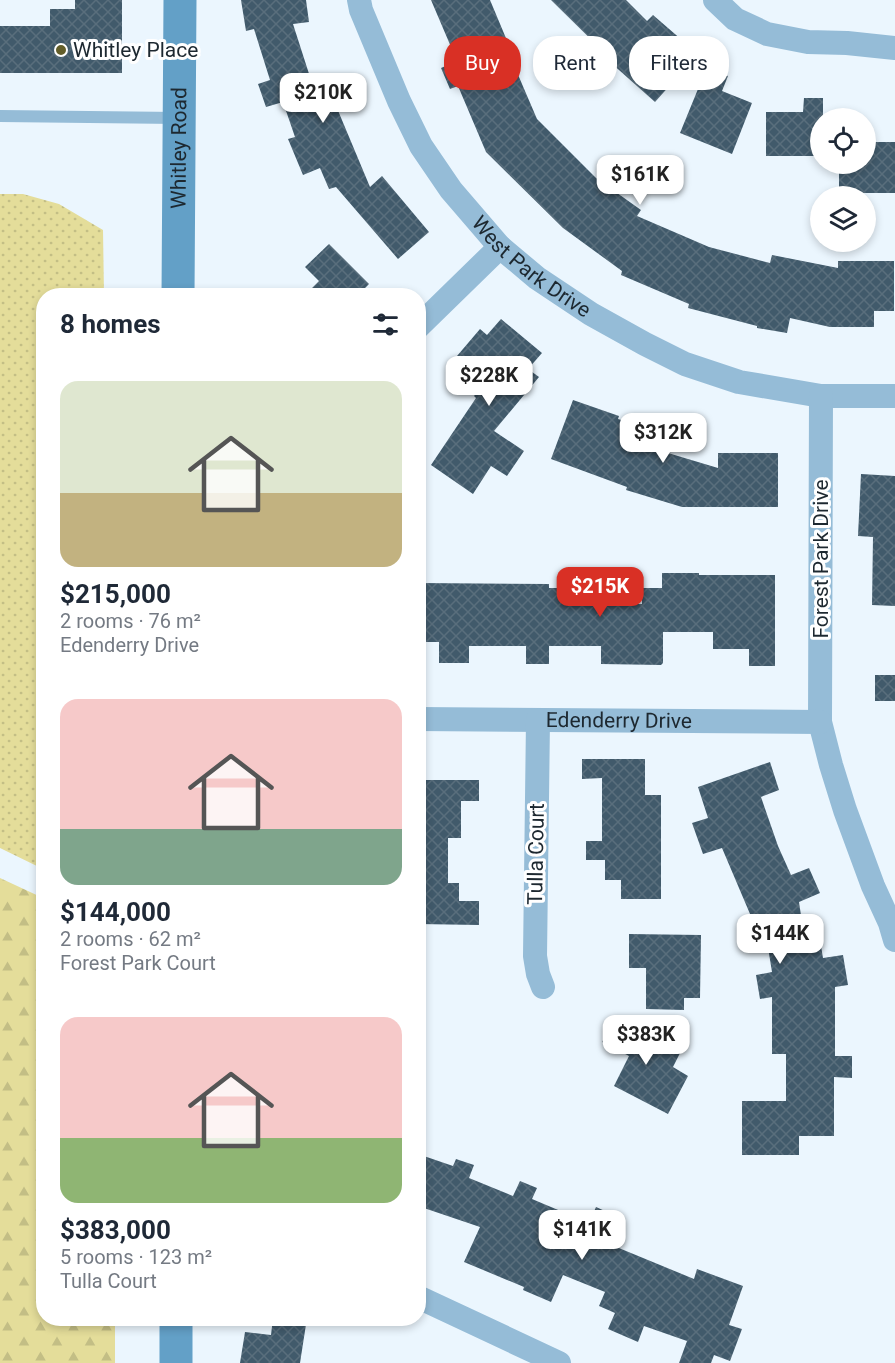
<!DOCTYPE html>
<meta charset="utf-8">
<style>
:root{--surface:#fff;--page:#f6f6f7;--text:#1f2937;--muted:#747a83;--accent:#d93025}
body{margin:0;font-family:Roboto,sans-serif;background:var(--page);color:var(--text);height:100vh;display:flex;flex-direction:column;font-size:22px;white-space:nowrap}
*{box-sizing:border-box;margin:0}
p{font-size:20px;color:var(--muted)}
.icon{flex:none;width:33px;height:33px;fill:none;stroke:currentColor;stroke-width:2;stroke-linecap:round;stroke-linejoin:round}
.map{position:relative;flex:1;overflow:hidden}
.panel{position:absolute;left:36px;top:288px;width:390px;height:1038px;display:flex;flex-direction:column;background:var(--surface);border-radius:24px;box-shadow:0 3px 9px #0003}
.panel>*{flex:none}
.guide{position:absolute;left:444px;top:36px;width:360px;height:54px;display:flex;gap:12px}
.fabs{position:absolute;left:810px;top:108px;display:grid;gap:12px}
.fabs a{display:grid;place-items:center;width:66px;height:66px;border-radius:50%;background:var(--surface);box-shadow:0 3px 9px #0003;font-size:30px}
.price{position:absolute;translate:-50% -51px;padding:0 14px;border-radius:12px;background:#fff;color:#222;font-size:20px;line-height:39px;filter:drop-shadow(0 2px 3px #0008)}
.price::after{content:'';position:absolute;left:50%;top:36px;width:18px;height:14px;margin-left:-9px;background:inherit;clip-path:polygon(0 0,100% 0,50% 100%)}
.price.selected{background:var(--accent);color:#fff}
ul{padding:0;list-style:none}
li{display:grid;align-content:center;gap:12px;height:318px;padding:0 24px}
li span{display:grid;place-items:center;height:186px;border-radius:18px;color:#555}
li>.icon{margin-inline-start:auto}
span .icon{width:108px;height:108px;fill:#fffc;stroke-width:1}
li b{font-size:26px}
h2{display:flex;justify-content:space-between;align-items:center;height:72px;padding:0 24px;font-size:26px}
.tag{padding:0 21px;border-radius:24px;background:var(--surface);box-shadow:0 3px 9px #0003;font-size:21px;line-height:54px}
.tag.selected{background:var(--accent);color:#fff}
.map>svg:first-child{display:block}
.grass{fill:url(#grass-dots)}
.forest{fill:url(#forest-firs)}
.building{fill:url(#building-cross-hatch)}
.lines{fill:none;stroke-linecap:round;stroke-linejoin:round}
.lane{stroke:#95bcd7;stroke-width:12}
.street{stroke:#95bcd7;stroke-width:24}
.secondary{stroke:#63a0c7;stroke-width:33}
.poi-dot{fill:#635e2a;stroke:#fff;stroke-width:2}
.labels{text-anchor:middle;stroke-width:6;stroke-linejoin:round;paint-order:stroke}
.poi-label{font-size:21px;fill:#1d2830;stroke:#fff;text-anchor:start}
.street-label{font-size:21px;fill:#1d2830;stroke:#fff}
</style>
<div class="map">
<svg width="895" height="1363" viewBox="0 0 895 1363">
<defs>
<pattern id="grass-dots" width="8" height="8" patternUnits="userSpaceOnUse" patternTransform="scale(1.5)"><rect width="8" height="8" fill="#e4dd9a"/><path d="M2 2h.1M6 6h.1" fill="none" stroke="#c3be85" stroke-width="1.8" stroke-linecap="round"/></pattern>
<pattern id="forest-firs" width="22" height="20" patternUnits="userSpaceOnUse" patternTransform="scale(1.5)"><rect width="22" height="20" fill="#e4dd9a"/><path d="M5 1l3.5 6h-7zM16 11l3.5 6h-7z" fill="#c3be85"/></pattern>
<pattern id="building-cross-hatch" width="8" height="8" patternUnits="userSpaceOnUse" patternTransform="scale(1.5)"><rect width="8" height="8" fill="#415a6b"/><path d="M0 0l8 8M0 8l8-8" fill="none" stroke="#596e7c"/></pattern>
</defs>
<rect width="100%" height="100%" fill="#ebf6fe"/>
<path class="grass" d="M 0,194 L 23,194 L 59,204 L 103,230 L 104,295 L 44,296 L 43,869 L 0,848 Z"/>
<path class="forest" d="M 0,878 L 43,898 L 44,1318 L 115,1319 L 115,1363 L 0,1363 Z"/>
<path class="building" d="M 75,0 L 122,0 L 122,73 L 0,73 L 0,26 L 50,26 L 50,9 L 75,9 Z
M 241,0 L 306,0 L 309,22 L 293,24 L 311,80 L 330,74 L 338,100 L 334,101 L 370,187 L 382,176 L 429,232 L 398,259 L 336,187 L 329,189 L 320,168 L 303,175 L 288,139 L 295,137 L 283,102 L 266,107 L 258,84 L 270,80 L 254,29 L 246,31 Z
M 431,0 L 490,0 L 516,62 L 513,63 L 537,119 L 596,178 L 641,210 L 637,216 L 709,247 L 770,263 L 772,255 L 838,268 L 838,261 L 894,261 L 894,311 L 874,311 L 874,327 L 830,327 L 790,318 L 787,333 L 757,328 L 757,326 L 688,308 L 689,304 L 621,275 L 622,271 L 563,228 L 486,152 L 458,86 L 450,89 L 441,68 L 457,61 Z
M 551,0 L 626,0 L 647,21 L 653,15 L 698,54 L 655,102 L 610,62 L 612,60 Z
M 707,67 L 728,76 L 722,91 L 752,103 L 732,154 L 680,133 Z
M 804,98 L 823,98 L 823,118 L 820,118 L 820,156 L 766,156 L 766,112 L 803,112 Z
M 866,142 L 895,142 L 895,193 L 839,193 L 839,164 L 866,164 Z
M 329,244 L 369,284 L 357,296 L 304,296 L 319,281 L 305,267 Z
M 501,319 L 542,353 L 528,369 L 539,377 L 494,431 L 524,451 L 507,476 L 491,466 L 473,494 L 431,465 L 476,398 L 474,396 L 487,381 L 457,356 L 480,329 L 487,335 Z
M 573,400 L 619,416 L 618,419 L 673,436 L 668,453 L 718,468 L 718,453 L 778,453 L 778,507 L 682,507 L 626,490 L 627,487 L 551,459 Z
M 861,474 L 895,476 L 895,606 L 872,605 L 873,537 L 858,536 Z
M 662,573 L 699,573 L 699,575 L 775,575 L 775,666 L 749,666 L 749,649 L 713,649 L 713,632 L 663,632 L 663,663 L 661,665 L 601,664 L 601,646 L 549,646 L 549,664 L 526,664 L 526,646 L 469,646 L 469,663 L 439,663 L 439,642 L 418,642 L 418,583 L 549,584 L 549,588 L 602,588 L 602,604 L 642,604 L 642,588 L 662,588 Z
M 875,675 L 895,675 L 895,701 L 875,701 Z
M 582,759 L 645,759 L 645,795 L 661,795 L 661,899 L 621,899 L 621,880 L 605,880 L 605,860 L 586,860 L 586,841 L 602,841 L 602,778 L 582,779 Z
M 770,762 L 779,790 L 761,797 L 778,846 L 791,875 L 809,868 L 820,893 L 799,902 L 805,942 L 820,940 L 823,958 L 843,955 L 848,985 L 835,987 L 835,1056 L 852,1056 L 852,1078 L 834,1077 L 834,1136 L 799,1136 L 799,1155 L 742,1155 L 742,1101 L 786,1101 L 786,1054 L 772,1054 L 772,997 L 760,999 L 756,975 L 772,972 L 763,917 L 753,921 L 722,848 L 703,854 L 692,823 L 708,818 L 698,787 Z
M 419,780 L 479,780 L 479,801 L 461,801 L 461,838 L 448,838 L 448,883 L 459,883 L 459,901 L 479,901 L 479,925 L 418,924 Z
M 629,934 L 701,935 L 700,998 L 684,998 L 684,1010 L 646,1009 L 646,968 L 629,968 Z
M 616,1016 L 681,1051 L 673,1067 L 688,1076 L 668,1114 L 614,1086 L 629,1056 L 602,1042 Z
M 418,1154 L 453,1166 L 456,1159 L 474,1165 L 469,1178 L 513,1196 L 520,1181 L 537,1188 L 532,1199 L 589,1223 L 596,1207 L 625,1220 L 614,1246 L 694,1279 L 697,1269 L 743,1286 L 729,1325 L 742,1329 L 730,1361 L 714,1355 L 711,1363 L 679,1363 L 687,1341 L 644,1326 L 638,1342 L 608,1329 L 615,1313 L 599,1306 L 605,1292 L 563,1275 L 551,1302 L 523,1290 L 524,1287 L 464,1262 L 480,1227 L 418,1206 Z
M 273,1318 L 307,1318 L 300,1363 L 240,1363 L 245,1332 L 271,1335 Z"/>
<g class="lines">
<path class="lane" d="M 0,116 L 178,118"/>
<g class="street">
<path id="s1" d="M 359,0 L 361,10 L 399,101 L 421,146 L 451,190 L 500,247 L 537,278 L 591,314 L 645,344 L 685,364 L 739,382 L 821,396 L 895,396"/>
<path d="M 715,0 L 735,19 L 767,34 L 808,42 L 847,43 L 895,48"/>
<path d="M 418,327 L 500,247"/>
<path d="M 821,396 L 820,722 L 831,765 L 845,810 L 873,886 L 890,923 L 895,940"/>
<path id="s2" d="M 418,719 L 820,722"/>
<path d="M 538,720 L 535,956 L 538,974 L 543,987"/>
<path d="M 418,1297 L 559,1363"/>
</g>
<g class="secondary">
<path id="s3" d="M 178,296 L 180,0"/>
<path d="M 176,1318 L 176,1363"/>
</g>
</g>
<circle class="poi-dot" cx="61" cy="50" r="6"/>
<g class="labels">
<g class="poi-label">
<text x="73" y="57">Whitley Place</text>
</g>
<g class="street-label">
<text dy="7" stroke="none"><textPath href="#s3" startOffset="148">Whitley Road</textPath></text>
<text dy="7" stroke="none"><textPath href="#s1" startOffset="324">West Park Drive</textPath></text>
<text transform="translate(821 559) rotate(-90)" y="7">Forest Park Drive</text>
<text dy="7" stroke="none"><textPath href="#s2" startOffset="201">Edenderry Drive</textPath></text>
<text transform="translate(536 854) rotate(-89)" y="7">Tulla Court</text>
</g>
</g>
</svg>
<div class="fabs">
<a><svg class="icon" aria-label="locate" viewBox="0 0 24 24"><circle cx="12" cy="12" r="6"/><path d="M12 2v4M12 18v4M2 12h4M18 12h4"/></svg></a>
<a><svg class="icon" aria-label="layers" viewBox="0 0 24 24"><path d="M12 4l9 5-9 5-9-5zM3 14l9 5 9-5"/></svg></a>
</div>
<b class="price" style="left:323px;top:124px">$210K</b>
<b class="price" style="left:640px;top:206px">$161K</b>
<b class="price" style="left:489px;top:407px">$228K</b>
<b class="price" style="left:663px;top:464px">$312K</b>
<b class="price selected" style="left:600px;top:618px">$215K</b>
<b class="price" style="left:780px;top:965px">$144K</b>
<b class="price" style="left:646px;top:1066px">$383K</b>
<b class="price" style="left:582px;top:1261px">$141K</b>
<div class="guide">
<a class="tag selected">Buy</a>
<a class="tag">Rent</a>
<a class="tag">Filters</a>
</div>
<section class="panel">
<h2>8 homes<svg class="icon" aria-label="filters" viewBox="0 0 24 24"><path d="M4 7h16M4 17h16"/><circle cx="9" cy="7" r="2"/><circle cx="15" cy="17" r="2"/></svg></h2>
<ul>
<li><span style="background:linear-gradient(#dfe7d0 60%,#c2b280 0)"><svg class="icon" aria-label="home" viewBox="0 0 24 24"><path d="M3 11l9-7 9 7M6 9v11h12V9"/></svg></span><div><b>$215,000</b><p>2 rooms · 76 m²</p><p>Edenderry Drive</p></div></li>
<li><span style="background:linear-gradient(#f6c9c9 70%,#7fa58c 0)"><svg class="icon" aria-label="home" viewBox="0 0 24 24"><path d="M3 11l9-7 9 7M6 9v11h12V9"/></svg></span><div><b>$144,000</b><p>2 rooms · 62 m²</p><p>Forest Park Court</p></div></li>
<li><span style="background:linear-gradient(#f6c9c9 65%,#8fb573 0)"><svg class="icon" aria-label="home" viewBox="0 0 24 24"><path d="M3 11l9-7 9 7M6 9v11h12V9"/></svg></span><div><b>$383,000</b><p>5 rooms · 123 m²</p><p>Tulla Court</p></div></li>
</ul>
</section>
</div>
